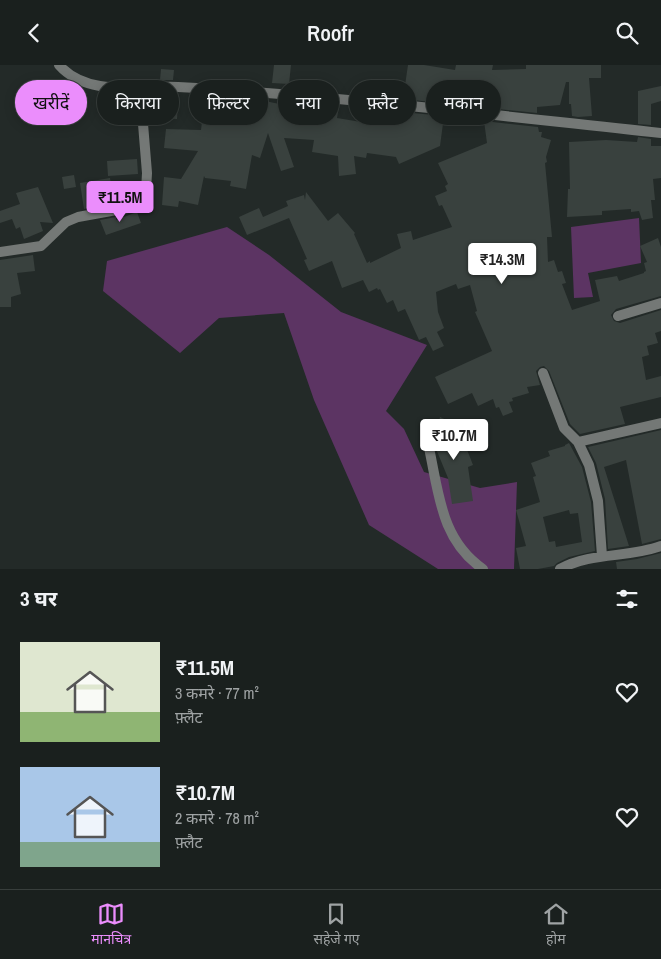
<!DOCTYPE html>
<html lang="hi">
<meta charset="utf-8">
<style>
:root{--surface:#1a201e;--page:#272d2b;--text:#f1f3f6;--muted:#9fa3a4;--line:#383e3c;--accent:#eb8dfc}
body{margin:0;font-family:"Archivo Narrow","Noto Sans Devanagari",sans-serif;background:var(--page);color:var(--text);height:100vh;display:flex;flex-direction:column;font-size:19px;white-space:nowrap}
*{box-sizing:border-box;margin:0}
p{font-size:16px;color:var(--muted)}
.icon{flex:none;width:28px;height:28px;fill:none;stroke:currentColor;stroke-width:2;stroke-linecap:round;stroke-linejoin:round}
.map{position:relative;height:504px;overflow:hidden}
.sheet{display:flex;flex-direction:column;background:var(--surface);flex:1}
.sheet>*{flex:none}
.guide{position:absolute;left:15px;top:15px;width:631px;height:45px;display:flex;gap:10px}
.price{position:absolute;translate:-50% -42px;padding:0 11px;border-radius:5px;background:#fff;color:#222;font-size:16px;line-height:32px;filter:drop-shadow(0 1px 2px #0008)}
.price::after{content:'';position:absolute;left:50%;top:30px;width:15px;height:11px;margin-left:-8px;background:inherit;clip-path:polygon(0 0,100% 0,50% 100%)}
.price.on{background:var(--accent);color:#111}
ul{padding:0;list-style:none}
li{display:flex;align-items:center;gap:15px;height:125px;padding:0 20px}
li span{display:grid;place-items:center;flex:none;width:140px;height:100px;border-radius:0px;color:#555}
li>.icon{margin-inline-start:auto}
span .icon{width:60px;height:60px;fill:#fffc;stroke-width:1}
li b{font-size:21px}
h2{display:flex;justify-content:space-between;align-items:center;height:60px;padding:0 20px;font-size:21px}
.pill{padding:0 18px;border-radius:22px;background:var(--surface);box-shadow:0 2px 12px #0003,0 0 0 1px var(--line);font-size:18px;line-height:45px}
.pill.on{background:var(--accent);color:#111}
header{display:flex;justify-content:space-between;align-items:center;height:65px;padding:0 20px;background:var(--surface);font-size:22px;font-weight:600}
.tab-bar{display:flex;justify-content:space-around;align-items:center;height:70px;border-top:1px solid var(--line);background:var(--surface);font-size:14px;color:var(--muted)}
.tab-bar a{display:grid;justify-items:center;gap:2px}
.tab-bar .on{color:var(--accent)}
.map>svg:first-child{display:block}
.green{fill:#5c3463}
.building{fill:#39413e;fill-rule:evenodd}
.lines{fill:none;stroke-linecap:round;stroke-linejoin:round}
.minor{stroke:#747876;stroke-width:10}
</style>
<header><svg class="icon" aria-label="back" viewBox="0 0 24 24"><path d="M15 5l-7 7 7 7"/></svg>Roofr<svg class="icon" aria-label="search" viewBox="0 0 24 24"><circle cx="10" cy="10" r="6"/><path d="M15 15l6 6"/></svg></header>
<div class="map">
<svg width="661" height="504" viewBox="0 0 661 504">
<rect width="100%" height="100%" fill="#232a28"/>
<path class="green" d="M 639,153 L 641,198 L 588,208 L 593,232 L 574,233 L 571,162 Z
M 227,162 L 269,190 L 341,247 L 427,280 L 386,346 L 404,364 L 424,407 L 480,423 L 517,417 L 514,504 L 438,504 L 369,460 L 314,335 L 284,248 L 219,253 L 180,288 L 103,226 L 107,196 Z"/>
<path class="building" d="M 274,0 L 291,0 L 289,19 L 272,18 Z
M 408,0 L 424,0 L 455,5 L 456,0 L 493,0 L 492,5 L 526,4 L 526,0 L 601,0 L 601,13 L 589,13 L 592,51 L 578,52 L 572,51 L 571,39 L 569,39 L 569,17 L 566,17 L 560,40 L 537,42 L 537,48 L 403,34 Z
M 161,4 L 174,5 L 173,15 L 160,15 Z
M 661,21 L 661,36 L 651,39 L 651,60 L 638,59 L 638,26 Z
M 205,31 L 259,37 L 260,35 L 304,44 L 304,46 L 338,47 L 337,53 L 361,57 L 363,45 L 401,50 L 402,47 L 444,51 L 440,81 L 399,99 L 396,92 L 367,88 L 366,93 L 354,91 L 356,109 L 339,111 L 338,91 L 312,87 L 314,75 L 284,73 L 294,102 L 281,106 L 268,68 L 260,93 L 252,90 L 246,124 L 230,121 L 231,116 L 205,113 L 204,111 L 198,140 L 179,136 L 178,142 L 162,140 L 164,112 L 181,114 L 198,86 L 164,83 L 166,64 L 201,65 Z
M 161,35 L 178,36 L 177,54 L 160,53 Z
M 484,56 L 538,62 L 539,67 L 542,67 L 541,72 L 551,75 L 546,92 L 547,97 L 545,98 L 552,172 L 547,172 L 548,197 L 554,195 L 558,207 L 562,206 L 566,218 L 562,219 L 572,245 L 600,236 L 595,215 L 617,211 L 619,216 L 644,208 L 644,207 L 646,206 L 644,198 L 647,197 L 640,181 L 658,173 L 661,182 L 661,231 L 616,244 L 611,250 L 614,256 L 620,258 L 661,245 L 661,266 L 655,268 L 658,278 L 647,281 L 649,290 L 642,292 L 646,315 L 661,311 L 661,332 L 620,342 L 625,359 L 580,369 L 570,359 L 549,306 L 544,301 L 540,302 L 536,306 L 540,320 L 527,322 L 529,328 L 512,333 L 513,336 L 509,337 L 513,347 L 503,351 L 499,342 L 496,343 L 493,334 L 478,341 L 472,328 L 448,339 L 435,312 L 492,286 L 475,247 L 477,246 L 470,220 L 458,224 L 456,219 L 436,227 L 438,247 L 444,263 L 437,267 L 444,281 L 433,286 L 426,272 L 419,275 L 405,244 L 398,247 L 393,235 L 387,238 L 380,224 L 378,225 L 377,223 L 369,227 L 363,215 L 342,223 L 332,196 L 309,206 L 304,195 L 307,194 L 289,153 L 247,170 L 239,152 L 259,143 L 263,152 L 288,141 L 286,136 L 304,130 L 305,135 L 306,127 L 328,156 L 338,148 L 355,168 L 354,169 L 367,198 L 370,196 L 370,198 L 401,183 L 397,169 L 411,166 L 413,175 L 452,162 L 442,140 L 439,141 L 435,131 L 447,126 L 445,121 L 448,119 L 438,98 L 487,78 Z
M 638,72 L 651,74 L 651,81 L 661,81 L 661,113 L 653,114 L 655,135 L 651,135 L 653,153 L 642,155 L 639,146 L 631,147 L 631,144 L 602,146 L 602,150 L 567,152 L 568,124 L 570,124 L 569,77 L 606,75 L 637,77 Z
M 137,94 L 138,109 L 108,111 L 107,96 Z
M 74,110 L 76,122 L 64,124 L 62,112 Z
M 110,113 L 114,138 L 84,144 L 80,118 Z
M 38,122 L 53,158 L 40,157 L 43,166 L 24,174 L 20,162 L 16,164 L 12,154 L 0,158 L 0,146 L 20,139 L 16,128 Z
M 137,147 L 141,158 L 106,170 L 100,155 L 116,152 L 116,155 Z
M 33,190 L 35,206 L 17,208 L 21,229 L 11,232 L 11,242 L 0,242 L 0,195 Z
M 440,352 L 455,359 L 459,364 L 473,400 L 468,402 L 473,436 L 452,439 L 448,413 L 434,379 Z
M 661,365 L 661,474 L 642,479 L 626,395 L 604,402 L 629,481 L 608,484 L 605,434 L 596,398 L 588,382 Z
M 569,378 L 582,402 L 591,437 L 595,486 L 569,492 L 557,498 L 554,501 L 538,504 L 520,504 L 516,483 L 526,481 L 516,445 L 540,437 L 533,412 L 536,411 L 531,398 L 550,391 L 548,386 L 565,381 L 565,380 ZM 569,445 L 570,449 L 578,448 L 582,477 L 556,482 L 555,476 L 549,477 L 543,452 Z
M 661,488 L 661,504 L 617,504 L 616,497 L 637,494 Z"/>
<g class="lines">
<path class="minor" d="M 59,0 C 88,33 140,20 178,22 C 339,31 500,51 661,68
M 0,187 L 41,181 L 66,157 L 78,152 L 133,142 L 143,135 L 146,126 L 147,108 L 140,22
M 618,251 L 661,238
M 543,308 L 564,363 L 578,377 L 589,400 L 598,436 L 602,491
M 578,377 L 661,358
M 429,383 C 439,429 441,475 483,504
M 560,504 C 591,487 629,493 661,481"/>
</g>
</svg>
<b class="price on" style="left:120px;top:158px">₹11.5M</b>
<b class="price" style="left:502px;top:220px">₹14.3M</b>
<b class="price" style="left:454px;top:396px">₹10.7M</b>
<div class="guide">
<a class="pill on">खरीदें</a>
<a class="pill">किराया</a>
<a class="pill">फ़िल्टर</a>
<a class="pill">नया</a>
<a class="pill">फ़्लैट</a>
<a class="pill">मकान</a>
</div>
</div>
<section class="sheet">
<h2>3 घर<svg class="icon" aria-label="filters" viewBox="0 0 24 24"><path d="M4 7h16M4 17h16"/><circle cx="9" cy="7" r="2"/><circle cx="15" cy="17" r="2"/></svg></h2>
<ul>
<li><span style="background:linear-gradient(#dfe7d0 70%,#8fb573 0)"><svg class="icon" aria-label="home" viewBox="0 0 24 24"><path d="M3 11l9-7 9 7M6 9v11h12V9"/></svg></span><div><b>₹11.5M</b><p>3 कमरे · 77 m²</p><p>फ़्लैट</p></div><svg class="icon" aria-label="heart" viewBox="0 0 24 24"><path d="M12 20l-8-8c-3-5 5-10 8-4 3-6 11-1 8 4z"/></svg></li>
<li><span style="background:linear-gradient(#a9c7e8 75%,#7fa58c 0)"><svg class="icon" aria-label="home" viewBox="0 0 24 24"><path d="M3 11l9-7 9 7M6 9v11h12V9"/></svg></span><div><b>₹10.7M</b><p>2 कमरे · 78 m²</p><p>फ़्लैट</p></div><svg class="icon" aria-label="heart" viewBox="0 0 24 24"><path d="M12 20l-8-8c-3-5 5-10 8-4 3-6 11-1 8 4z"/></svg></li>
</ul>
</section>
<nav class="tab-bar">
<a class="on"><svg class="icon" aria-label="map" viewBox="0 0 24 24"><path d="M3 6l6-2 6 2 6-2v14l-6 2-6-2-6 2zM9 4v14M15 6v14"/></svg>मानचित्र</a>
<a><svg class="icon" aria-label="saved" viewBox="0 0 24 24"><path d="M7 4h10v16l-5-4-5 4z"/></svg>सहेजे गए</a>
<a><svg class="icon" aria-label="home" viewBox="0 0 24 24"><path d="M3 11l9-7 9 7M6 9v11h12V9"/></svg>होम</a>
</nav>
